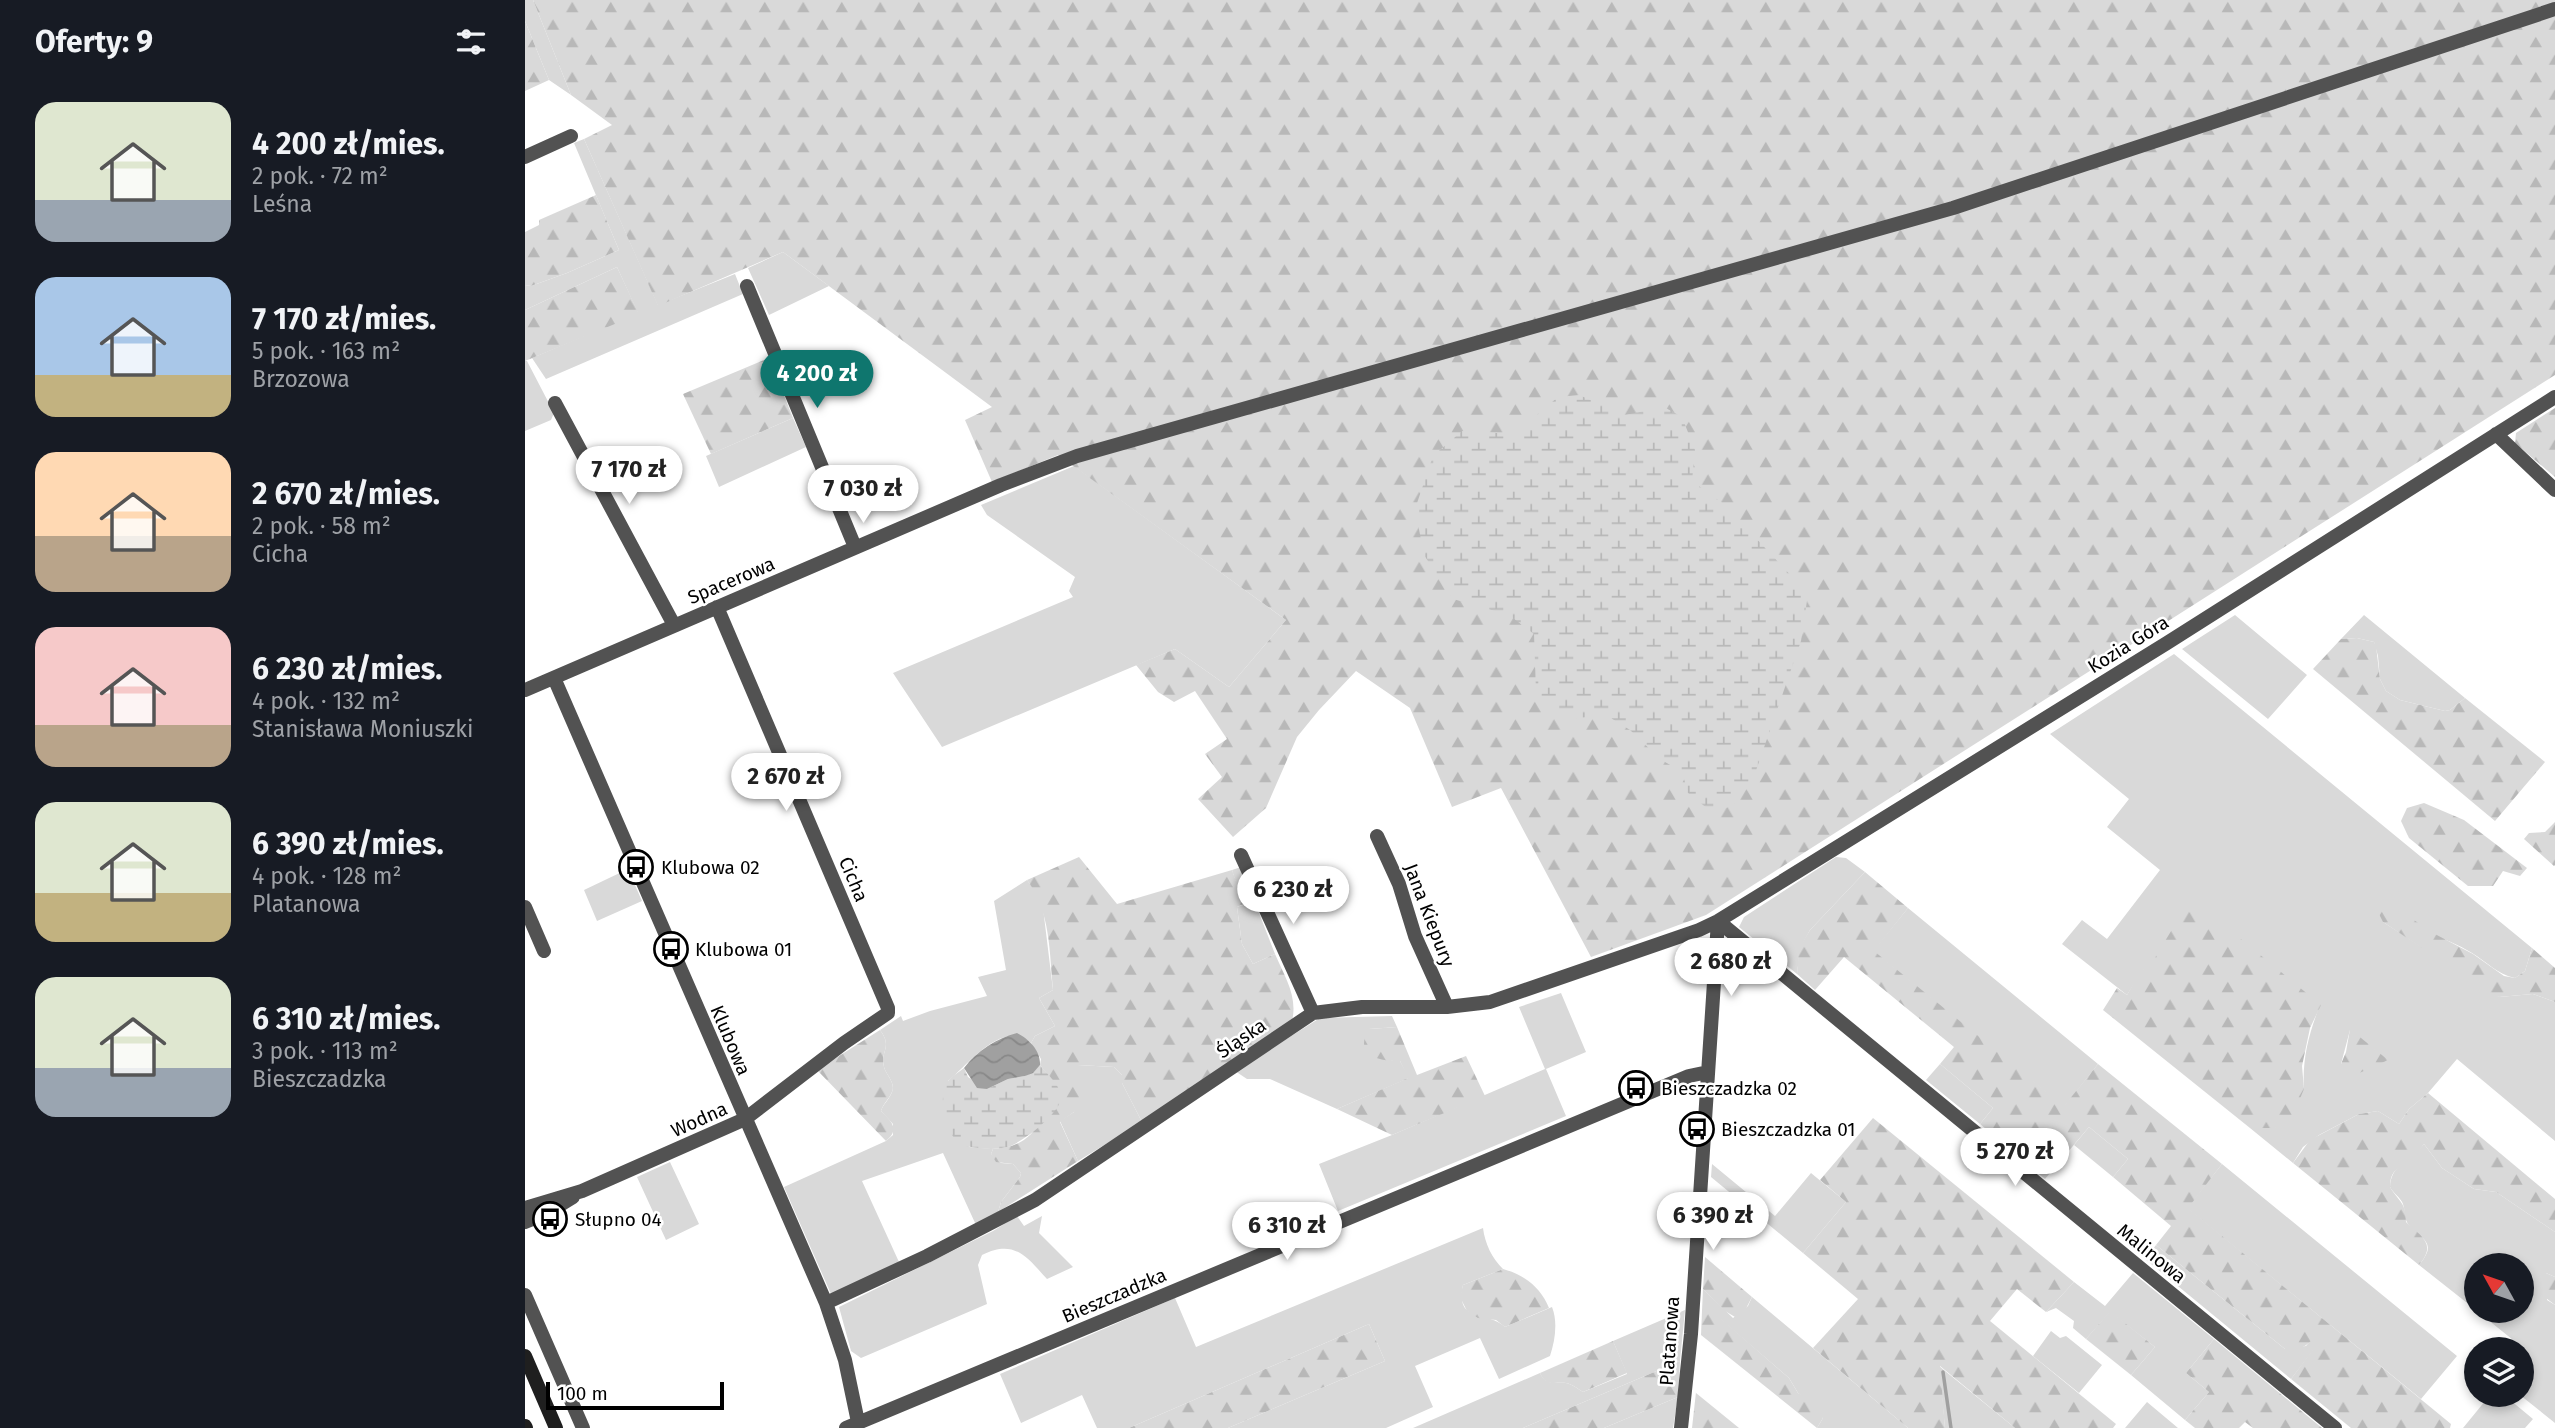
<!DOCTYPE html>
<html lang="pl">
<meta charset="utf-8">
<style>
:root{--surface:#171b24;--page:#242831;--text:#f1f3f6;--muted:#9ea1a6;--accent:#0f766e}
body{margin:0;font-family:"Fira Sans",sans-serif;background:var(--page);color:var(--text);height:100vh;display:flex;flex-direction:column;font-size:26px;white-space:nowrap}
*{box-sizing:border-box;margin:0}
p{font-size:23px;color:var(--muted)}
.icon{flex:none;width:38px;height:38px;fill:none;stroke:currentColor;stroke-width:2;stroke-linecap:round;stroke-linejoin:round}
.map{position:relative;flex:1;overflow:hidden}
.drawer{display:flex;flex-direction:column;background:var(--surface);width:525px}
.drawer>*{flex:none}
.needle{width:46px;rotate:310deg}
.controls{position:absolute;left:1939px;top:1253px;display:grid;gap:14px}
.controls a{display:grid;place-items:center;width:70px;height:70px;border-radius:50%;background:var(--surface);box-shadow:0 4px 10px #0003;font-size:35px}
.scale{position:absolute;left:21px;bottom:18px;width:178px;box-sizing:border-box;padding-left:7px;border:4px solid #000;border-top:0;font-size:19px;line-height:24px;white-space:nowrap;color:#000;-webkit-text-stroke:5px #fff;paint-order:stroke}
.price{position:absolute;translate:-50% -60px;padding:0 16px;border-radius:24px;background:#fff;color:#222;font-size:23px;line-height:46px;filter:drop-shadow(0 2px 4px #0008)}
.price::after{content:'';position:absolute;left:50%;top:42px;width:21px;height:16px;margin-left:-10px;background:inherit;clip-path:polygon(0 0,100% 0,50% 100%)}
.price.current{background:var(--accent);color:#fff}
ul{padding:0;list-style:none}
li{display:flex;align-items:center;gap:21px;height:175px;padding:0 35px}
li span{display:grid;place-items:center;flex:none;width:196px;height:140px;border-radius:21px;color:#555}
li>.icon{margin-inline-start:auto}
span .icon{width:84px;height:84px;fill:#fffc;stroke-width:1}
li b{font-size:30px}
h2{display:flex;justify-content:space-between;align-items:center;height:84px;padding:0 35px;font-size:30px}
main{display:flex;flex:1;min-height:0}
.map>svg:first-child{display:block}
.green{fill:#d9d9d9;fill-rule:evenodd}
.forest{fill:url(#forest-firs)}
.wetland{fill:url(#wetland-marsh)}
.water{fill:url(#water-waves)}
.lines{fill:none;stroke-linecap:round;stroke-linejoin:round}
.stream{stroke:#a0a0a0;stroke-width:3.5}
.street{stroke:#525252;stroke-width:14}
.secondary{stroke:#1f1f1f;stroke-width:14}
.labels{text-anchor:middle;stroke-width:5;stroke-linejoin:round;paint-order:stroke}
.street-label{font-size:19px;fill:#000;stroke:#fff}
.poi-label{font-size:19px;fill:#000;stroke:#fff;text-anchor:start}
</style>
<main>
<section class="drawer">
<h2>Oferty: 9<svg class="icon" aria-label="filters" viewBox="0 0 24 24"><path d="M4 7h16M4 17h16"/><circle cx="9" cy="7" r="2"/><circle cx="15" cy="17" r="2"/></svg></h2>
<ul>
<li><span style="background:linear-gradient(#dfe7d0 70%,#9aa5b1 0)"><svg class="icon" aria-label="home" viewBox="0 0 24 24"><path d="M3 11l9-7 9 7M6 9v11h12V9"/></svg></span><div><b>4 200 zł/mies.</b><p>2 pok. · 72 m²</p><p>Leśna</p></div></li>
<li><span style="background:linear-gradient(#a9c7e8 70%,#c2b280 0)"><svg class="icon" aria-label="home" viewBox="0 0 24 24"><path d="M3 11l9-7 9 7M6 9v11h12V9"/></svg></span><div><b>7 170 zł/mies.</b><p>5 pok. · 163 m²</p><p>Brzozowa</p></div></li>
<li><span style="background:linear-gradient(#ffd9b3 60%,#b9a48a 0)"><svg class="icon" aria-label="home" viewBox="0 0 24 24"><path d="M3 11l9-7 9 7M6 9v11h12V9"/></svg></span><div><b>2 670 zł/mies.</b><p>2 pok. · 58 m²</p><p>Cicha</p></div></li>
<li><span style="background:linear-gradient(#f6c9c9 70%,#b9a48a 0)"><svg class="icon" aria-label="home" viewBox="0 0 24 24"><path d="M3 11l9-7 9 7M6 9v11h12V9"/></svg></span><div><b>6 230 zł/mies.</b><p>4 pok. · 132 m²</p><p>Stanisława Moniuszki</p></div></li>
<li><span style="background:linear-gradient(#dfe7d0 65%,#c2b280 0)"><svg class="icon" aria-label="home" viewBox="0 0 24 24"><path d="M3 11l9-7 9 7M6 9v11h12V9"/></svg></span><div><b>6 390 zł/mies.</b><p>4 pok. · 128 m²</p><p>Platanowa</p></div></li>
<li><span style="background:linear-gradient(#dfe7d0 65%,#9aa5b1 0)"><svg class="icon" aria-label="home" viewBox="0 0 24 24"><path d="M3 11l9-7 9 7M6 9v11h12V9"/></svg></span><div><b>6 310 zł/mies.</b><p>3 pok. · 113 m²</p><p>Bieszczadzka</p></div></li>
</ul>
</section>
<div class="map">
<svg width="2030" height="1428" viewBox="0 0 2030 1428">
<defs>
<pattern id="forest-firs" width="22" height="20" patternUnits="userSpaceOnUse" patternTransform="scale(1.75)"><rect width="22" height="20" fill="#d9d9d9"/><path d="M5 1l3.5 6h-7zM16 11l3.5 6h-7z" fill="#b8b8b8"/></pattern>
<pattern id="wetland-marsh" width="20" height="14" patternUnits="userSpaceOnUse" patternTransform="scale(1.75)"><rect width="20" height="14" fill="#d9d9d9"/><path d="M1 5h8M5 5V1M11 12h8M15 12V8" fill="none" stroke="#b8b8b8"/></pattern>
<pattern id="water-waves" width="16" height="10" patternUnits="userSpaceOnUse" patternTransform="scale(1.75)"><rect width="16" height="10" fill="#a0a0a0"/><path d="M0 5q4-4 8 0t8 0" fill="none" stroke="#888"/></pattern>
</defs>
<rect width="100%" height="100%" fill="#fff"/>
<path class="green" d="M 0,0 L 8,0 L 46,95 L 24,80 L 0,21 Z
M 59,139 L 133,305 L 210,274 L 218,294 L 21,379 L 7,358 L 113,313 L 92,267 L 0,310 L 0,285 L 6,286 L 42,273 L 94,250 L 49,143 Z
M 258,252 L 304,286 L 244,315 L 223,268 Z
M 0,361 L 2,361 L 29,413 L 26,420 L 0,431 Z
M 268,418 L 281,447 L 194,487 L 181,456 Z
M 549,466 L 761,620 L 704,687 L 650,649 L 417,747 L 368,673 L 548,597 L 544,591 L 550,577 L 462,515 L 456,505 Z
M 1710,615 L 1782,675 L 1743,719 L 1657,649 Z
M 1839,615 L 1940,698 L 1925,710 L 1920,711 L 1875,700 L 1861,691 L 1855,679 L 1853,656 L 1849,642 L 1832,638 L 1816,639 Z
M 1649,654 L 2007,948 L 2000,971 L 1990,978 C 1972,974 1962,962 1947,953 C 1919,936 1890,929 1858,922 L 1974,997 L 2008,994 L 2030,1002 L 2030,1141 L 1932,1059 L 1903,1093 L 1884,1109 L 1874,1124 L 1853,1111 L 1834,1114 L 1794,1135 L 1778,1147 L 1768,1163 L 1725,1128 L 1750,1128 L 1779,1089 C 1777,1059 1784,1033 1795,1005 L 1621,972 L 1618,969 L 1602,995 L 1537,944 L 1557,920 L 1582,939 L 1635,870 L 1582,827 L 1604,799 L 1525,734 ZM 1825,1030 L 1862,1060 L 1854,1063 L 1816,1064 Z
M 1311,857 L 1321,858 L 1340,872 L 1285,930 L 1275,948 L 1272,974 L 1214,927 L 1219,917 Z
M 716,867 L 750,954 L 728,964 L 717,944 L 712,907 L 718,905 L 707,870 Z
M 103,869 L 117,901 L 72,921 L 59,890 Z
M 502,880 L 513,895 L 518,908 L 528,990 L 514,998 L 530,1026 L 510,1036 L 506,1043 C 478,1018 444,1064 423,1081 L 444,1147 L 468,1149 L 466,1154 L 476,1163 L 488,1164 L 496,1173 L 495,1177 L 476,1202 L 473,1212 L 451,1225 L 418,1153 L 337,1181 L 374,1262 L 306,1294 L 259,1187 L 361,1141 L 368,1135 L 368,1124 L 356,1111 C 358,1104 364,1100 367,1092 C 371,1083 361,1075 359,1067 C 355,1051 368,1047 355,1030 L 376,1016 L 378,1021 L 405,1011 L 462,996 L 453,977 L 481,970 L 469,901 Z
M 1383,908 L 1573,1064 L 1539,1107 L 1348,951 Z
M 1036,993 L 1061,1052 L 1021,1069 L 1041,1116 L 813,1211 L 794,1164 L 867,1135 L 1020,1069 L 994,1007 Z
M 867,1016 L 872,1027 L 844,1029 L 867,1061 L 875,1061 L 884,1078 L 812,1109 L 745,1079 L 722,1079 L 710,1071 L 795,1018 Z
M 1415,1064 L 1468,1108 L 1455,1124 L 1401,1080 Z
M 553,1065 L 589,1067 L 597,1075 L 597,1083 L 617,1122 L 553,1161 L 535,1121 L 549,1112 Z
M 1564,1127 L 1603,1159 L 1588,1177 L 1549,1145 Z
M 1899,1144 L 1917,1168 L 1949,1189 L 1971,1192 L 2030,1232 L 2030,1277 L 2021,1273 L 2022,1300 L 2030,1305 L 2030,1423 L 1995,1395 L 1998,1348 L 1952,1311 L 1997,1311 L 1997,1265 L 1951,1265 L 1951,1310 L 1894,1265 C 1917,1238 1889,1239 1881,1220 C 1879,1215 1880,1209 1878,1204 C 1876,1198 1868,1193 1865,1187 C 1865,1165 1887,1159 1899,1144 Z
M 145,1162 L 174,1224 L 141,1240 L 112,1177 Z
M 1187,1164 L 1250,1216 L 1286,1173 L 1321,1202 L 1278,1253 L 1186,1177 Z
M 1697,1164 L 1932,1356 L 1896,1399 L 1662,1208 Z
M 492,1216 L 499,1226 L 517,1216 L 514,1233 L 548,1267 L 522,1279 C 501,1256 489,1239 457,1255 L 453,1265 L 462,1304 L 336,1358 L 326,1351 L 314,1307 L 468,1231 Z
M 958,1228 C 960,1244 967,1258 978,1269 L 938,1285 C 930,1324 961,1310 980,1327 L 1027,1307 C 1033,1322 1030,1341 1025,1356 L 974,1379 L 955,1338 L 890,1366 L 908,1407 L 861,1428 L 703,1428 L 860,1361 L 844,1324 L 604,1428 L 572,1428 L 557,1395 L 496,1423 L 475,1374 L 650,1298 L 671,1347 Z
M 1631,1245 L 1760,1349 L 1781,1346 L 1787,1339 L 1793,1344 L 1766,1379 L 1620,1259 Z
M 1608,1273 L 1689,1339 L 1661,1373 L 1684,1392 L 1660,1420 L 1606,1375 L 1630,1347 L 1585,1312 L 1561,1339 L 1548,1328 L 1549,1321 L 1531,1308 L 1521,1312 L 1549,1282 L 1580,1306 Z
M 1178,1289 L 1208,1318 L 1223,1306 L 1227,1297 L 1383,1428 L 1292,1428 L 1298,1418 L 1282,1399 L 1273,1393 L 1264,1378 L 1186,1311 L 1177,1311 Z
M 1160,1310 L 1155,1361 L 998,1428 L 888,1428 L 1015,1373 C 1021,1386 1029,1382 1041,1383 C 1047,1384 1053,1389 1058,1392 L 1102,1374 L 1088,1341 Z
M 1526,1331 L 1535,1338 L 1541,1336 L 1577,1365 L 1554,1393 L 1508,1356 Z
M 1414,1366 L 1490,1428 L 1420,1428 Z
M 1965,1395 L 1979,1395 L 2008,1419 L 2000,1428 L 1938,1428 Z
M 1153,1397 L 1148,1428 L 1079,1428 Z
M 1622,1402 L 1653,1428 L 1600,1428 Z"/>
<path class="forest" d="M 8,0 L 2030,0 L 2030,375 L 1181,915 L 1066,957 L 976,788 L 927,807 L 885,708 L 831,671 L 794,710 L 772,737 L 741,808 L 708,837 L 673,799 L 697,777 L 680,754 L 702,739 L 670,691 L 649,702 L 633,692 L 611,665 L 650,649 L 704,687 L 761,620 L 533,455 L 467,482 L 440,420 L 467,407 L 258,252 L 133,306 L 59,139 L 87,125 L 46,95 Z
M 0,21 L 24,80 L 0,91 Z
M 71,195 L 94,250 L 42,273 L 6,286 L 0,285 L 0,232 L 14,225 L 14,220 Z
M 92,267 L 114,314 L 0,361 L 0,310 Z
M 244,358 L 268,418 L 186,454 L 158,394 Z
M 2030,408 L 2030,477 L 1990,443 L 1991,433 Z
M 1832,638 L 1849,642 L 1851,646 L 1855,679 L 1861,691 L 1875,700 L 1920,711 L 1925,710 L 1940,698 L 2020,762 L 1970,821 L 1788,669 L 1816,639 Z
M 1899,803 L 1939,820 L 2002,868 L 1995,876 L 1978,871 L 1968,886 L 1943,886 L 1884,838 L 1876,821 L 1882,808 Z
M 2030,822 L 2030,865 L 2029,866 L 1999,839 L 2004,833 L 2020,832 Z
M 554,857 L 592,904 L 707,870 L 719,904 L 712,907 L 717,944 L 728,964 L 750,954 C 760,977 773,997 767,1021 L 617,1122 L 597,1083 L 597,1075 L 589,1067 L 553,1065 L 561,1091 L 549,1112 L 535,1122 L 553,1161 L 473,1212 L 476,1202 L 495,1177 L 496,1173 L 488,1164 L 471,1162 L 466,1154 L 468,1149 C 511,1147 518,1118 530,1084 L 515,1065 L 516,1059 L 506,1043 L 510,1036 L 530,1026 L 514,998 L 528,990 C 524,951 526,913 502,880 Z
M 1340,872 L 1383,908 L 1349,951 L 1539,1106 L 1573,1064 L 1697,1164 L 1663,1208 L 1926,1424 L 1925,1428 L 1826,1428 L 1766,1379 L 1792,1344 L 1787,1340 C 1778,1349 1772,1350 1760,1349 L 1631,1245 L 1646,1226 L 1588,1177 L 1603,1159 L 1564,1127 L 1520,1179 L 1455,1124 L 1468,1108 L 1415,1064 L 1429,1047 L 1319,957 L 1290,990 L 1272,974 L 1274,948 L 1285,930 Z
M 1666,898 L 1796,1005 L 1785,1028 L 1777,1066 L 1779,1089 L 1764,1125 L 1750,1128 L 1725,1128 L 1578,1010 L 1592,988 L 1602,995 L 1617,968 L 1622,971 Z
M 1867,905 L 1908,933 L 1948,954 L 1979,976 L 1990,978 L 2000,971 L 2007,948 L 2030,968 L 2030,1002 L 2008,994 L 1974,997 L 1954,993 L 1945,989 L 1897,948 L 1858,922 L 1854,914 L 1859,907 Z
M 872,1027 L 892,1075 L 941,1056 L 960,1096 L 867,1135 L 812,1109 L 883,1078 L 875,1061 C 854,1062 828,1055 844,1029 Z
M 1825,1029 L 1863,1060 L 1830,1075 L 1820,1074 L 1816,1064 L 1821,1052 Z
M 355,1030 C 368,1047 355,1051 359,1067 C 361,1075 371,1083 367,1092 C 364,1099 358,1104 356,1111 C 367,1122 375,1129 361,1141 L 292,1070 Z
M 1903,1093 L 2030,1199 L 2030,1232 L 1971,1192 L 1949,1189 L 1917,1168 L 1899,1144 C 1895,1149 1891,1155 1886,1159 C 1875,1168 1865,1169 1865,1187 C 1874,1202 1881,1202 1881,1222 C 1897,1237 1912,1244 1894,1265 L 1768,1163 L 1785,1140 L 1834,1114 L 1853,1111 L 1874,1124 L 1884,1109 Z
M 1348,1118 L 1549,1282 L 1521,1312 L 1492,1289 L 1465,1321 L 1591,1424 L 1588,1428 L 1490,1428 L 1415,1366 L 1420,1428 L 1383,1428 L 1288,1348 L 1333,1299 L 1278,1253 L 1321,1202 L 1295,1180 Z
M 1180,1257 L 1227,1297 L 1215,1320 L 1200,1311 L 1178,1289 Z
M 978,1269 C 1000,1275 1016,1288 1024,1308 L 980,1327 L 971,1320 L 953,1318 L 942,1311 L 935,1297 L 938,1285 Z
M 2021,1273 L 2030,1277 L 2030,1305 L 2004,1285 Z
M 1186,1310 L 1264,1378 L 1273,1393 L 1287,1399 L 1295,1406 L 1298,1418 L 1292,1428 L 1176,1335 L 1177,1311 Z
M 1585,1311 L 1630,1347 L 1606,1375 L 1561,1339 Z
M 844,1324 L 860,1361 L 703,1428 L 604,1428 Z
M 1689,1339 L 1797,1428 L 1728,1428 L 1720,1422 L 1714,1428 L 1670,1428 L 1660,1420 L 1684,1392 L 1661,1373 Z
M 1088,1341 L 1102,1373 L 1058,1392 C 1053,1389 1047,1384 1041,1383 C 1028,1382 1021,1387 1015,1373 Z
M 1155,1361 L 1153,1397 L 1079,1428 L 998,1428 Z
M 1171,1392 L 1171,1393 L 1214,1428 L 1167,1428 Z"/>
<path class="wetland" d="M 1054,395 L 1100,415 L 1139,407 L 1157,417 L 1170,450 L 1167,481 L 1201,506 L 1283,594 L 1276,641 L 1227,782 L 1208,805 L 1188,813 L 1163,793 L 1157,772 L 1135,759 L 1105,730 L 1081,715 L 1043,719 L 1011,692 L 1009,634 L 984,615 L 928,599 L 899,555 L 890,509 L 908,456 L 937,431 L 989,434 L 1033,397 Z
M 515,1065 C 522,1074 536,1086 536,1097 C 537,1112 496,1144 482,1147 C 467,1151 448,1148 433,1144 C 421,1128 412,1103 422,1083 C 425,1077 434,1072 439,1068 L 443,1077 L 462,1089 L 483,1079 L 500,1076 Z"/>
<path class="water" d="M 492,1033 C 504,1039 516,1051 515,1065 L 508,1073 L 500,1076 L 483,1079 L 462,1089 L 452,1088 L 439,1068 C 452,1051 472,1038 492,1033 Z"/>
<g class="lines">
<path class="stream" d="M 1418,1372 L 1426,1428"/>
<path class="street" d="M 0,157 L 46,136
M 222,286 L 330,547
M 30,403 L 149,625
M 1971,434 L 2030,490
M 29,678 L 301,1303 L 320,1360 L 333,1422
M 0,690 L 476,485 L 552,456 L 1428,208 L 2030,9
M 852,836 L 874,884 L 890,936 L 922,1007
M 716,855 L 788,1013
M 0,907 L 19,951
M 1193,921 L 1810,1428
M 0,1208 L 57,1191 L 220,1119 L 319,1043 L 363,1013 L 363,1008 L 192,607
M 0,1222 L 22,1213 L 48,1197
M 0,1295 L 58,1428
M 301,1303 L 402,1256 L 510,1200 L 788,1013 L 837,1007 L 922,1007 L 965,1002 L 1174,930 L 1193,921 L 1642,643 L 2030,397
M 321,1428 L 1164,1076 L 1183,1072
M 1156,1428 L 1166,1334 L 1193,921"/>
<path class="secondary" d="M 0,1356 L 31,1428
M 0,1426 L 1,1428"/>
</g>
<defs>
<g id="bus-ring" transform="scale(1.75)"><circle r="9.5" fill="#fff" stroke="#000" stroke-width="1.5"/><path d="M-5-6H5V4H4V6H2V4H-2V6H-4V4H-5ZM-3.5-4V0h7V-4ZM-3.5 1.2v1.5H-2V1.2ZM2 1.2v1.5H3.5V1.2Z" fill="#000"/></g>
</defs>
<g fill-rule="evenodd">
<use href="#bus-ring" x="111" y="867"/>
<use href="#bus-ring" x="146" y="949"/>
<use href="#bus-ring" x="1111" y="1088"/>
<use href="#bus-ring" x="1172" y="1129"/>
<use href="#bus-ring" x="25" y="1219"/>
</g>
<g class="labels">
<g class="street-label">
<text transform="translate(206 580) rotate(-23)" y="7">Spacerowa</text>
<text transform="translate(1603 644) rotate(-32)" y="7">Kozia Góra</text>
<text transform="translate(329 879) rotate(67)" y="7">Cicha</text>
<text transform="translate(905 915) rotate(69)" y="7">Jana Kiepury</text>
<text transform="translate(716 1038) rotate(-34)" y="7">Śląska</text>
<text transform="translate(206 1040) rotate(67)" y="7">Klubowa</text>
<text transform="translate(174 1119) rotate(-24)" y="7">Wodna</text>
<text transform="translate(1627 1253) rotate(39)" y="7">Malinowa</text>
<text transform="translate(589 1295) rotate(-23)" y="7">Bieszczadzka</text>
<text transform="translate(1144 1341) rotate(-86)" y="7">Platanowa</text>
</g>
<g class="poi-label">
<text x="136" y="874">Klubowa 02</text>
<text x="170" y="956">Klubowa 01</text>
<text x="1136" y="1095">Bieszczadzka 02</text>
<text x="1196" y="1136">Bieszczadzka 01</text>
<text x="50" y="1226">Słupno 04</text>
</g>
</g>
</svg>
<div class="controls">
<a><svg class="needle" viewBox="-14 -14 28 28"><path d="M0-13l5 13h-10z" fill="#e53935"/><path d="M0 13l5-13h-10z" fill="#9ea1a6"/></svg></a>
<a><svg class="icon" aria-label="layers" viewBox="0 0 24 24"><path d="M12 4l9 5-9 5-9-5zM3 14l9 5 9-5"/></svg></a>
</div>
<div class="scale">100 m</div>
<b class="price current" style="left:292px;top:410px">4 200 zł</b>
<b class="price" style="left:104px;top:506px">7 170 zł</b>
<b class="price" style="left:338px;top:525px">7 030 zł</b>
<b class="price" style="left:261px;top:813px">2 670 zł</b>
<b class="price" style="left:768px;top:926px">6 230 zł</b>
<b class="price" style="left:1206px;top:998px">2 680 zł</b>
<b class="price" style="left:1490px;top:1188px">5 270 zł</b>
<b class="price" style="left:1188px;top:1252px">6 390 zł</b>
<b class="price" style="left:762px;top:1262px">6 310 zł</b>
</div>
</main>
